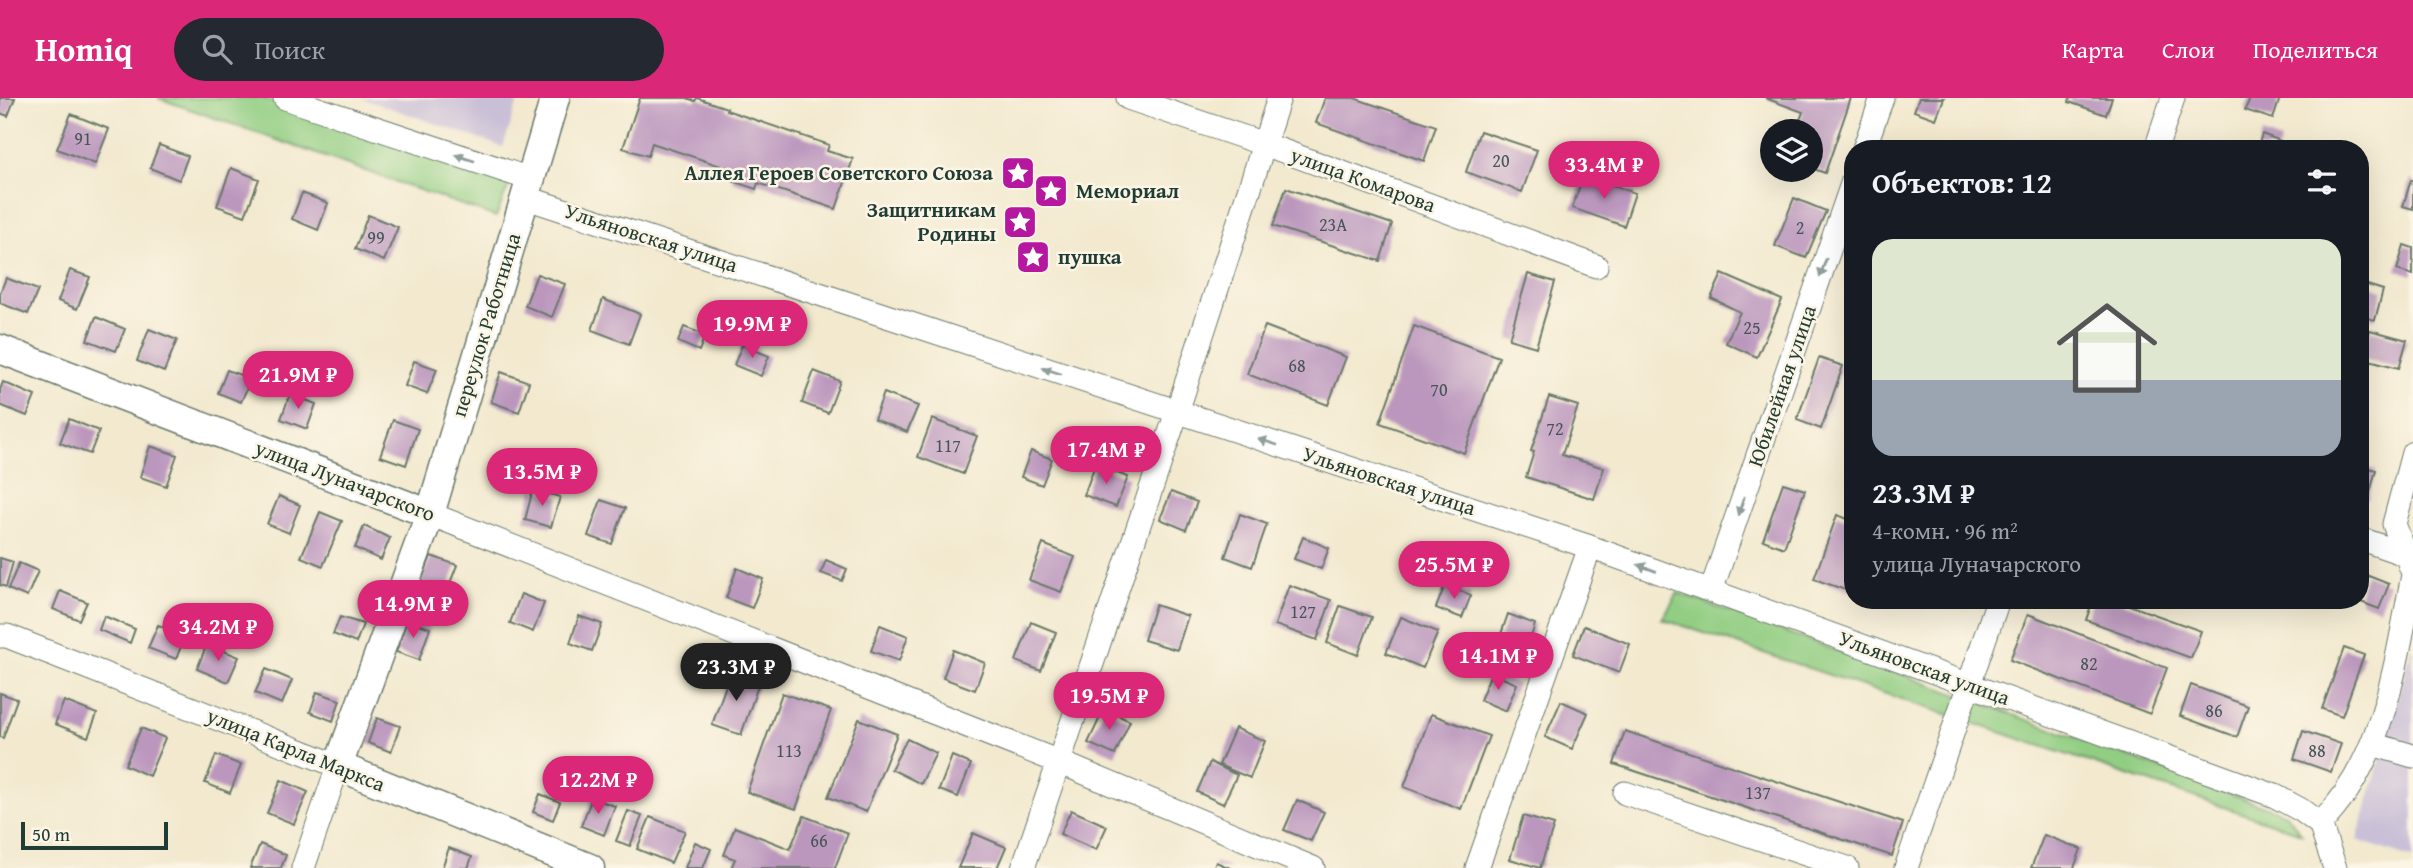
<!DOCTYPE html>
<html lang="ru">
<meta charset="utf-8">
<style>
:root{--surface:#171b24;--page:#242831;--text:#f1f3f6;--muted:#9ea1a6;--line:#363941;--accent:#db2777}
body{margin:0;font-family:"Gentium Book Plus",serif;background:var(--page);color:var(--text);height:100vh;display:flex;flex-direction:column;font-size:26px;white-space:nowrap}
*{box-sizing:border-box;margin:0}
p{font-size:23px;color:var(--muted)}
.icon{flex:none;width:38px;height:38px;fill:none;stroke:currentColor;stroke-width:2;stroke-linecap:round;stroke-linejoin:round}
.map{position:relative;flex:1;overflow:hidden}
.sheet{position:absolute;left:1844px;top:42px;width:525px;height:469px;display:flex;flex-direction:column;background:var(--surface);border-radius:28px;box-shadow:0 7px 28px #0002}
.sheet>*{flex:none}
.buttons{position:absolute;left:1760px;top:21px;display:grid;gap:14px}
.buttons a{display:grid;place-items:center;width:63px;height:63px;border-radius:50%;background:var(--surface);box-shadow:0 7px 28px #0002;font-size:35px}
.scale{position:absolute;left:21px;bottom:18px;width:147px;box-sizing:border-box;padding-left:7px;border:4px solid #1f3d34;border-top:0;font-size:19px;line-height:24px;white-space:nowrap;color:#1f3d34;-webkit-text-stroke:5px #fcf5e5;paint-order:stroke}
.price{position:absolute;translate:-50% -60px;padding:0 16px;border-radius:24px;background:var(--accent);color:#fff;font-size:23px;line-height:46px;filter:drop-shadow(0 2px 4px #0008)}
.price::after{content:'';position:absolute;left:50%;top:42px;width:21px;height:16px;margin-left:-10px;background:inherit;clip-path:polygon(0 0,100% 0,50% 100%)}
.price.selected{background:#222;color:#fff}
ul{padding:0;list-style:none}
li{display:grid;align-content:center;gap:14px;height:371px;padding:0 28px}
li+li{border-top:2px solid var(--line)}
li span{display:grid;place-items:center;height:217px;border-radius:21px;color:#555}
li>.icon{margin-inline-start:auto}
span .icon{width:126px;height:126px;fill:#fffc;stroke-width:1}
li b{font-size:30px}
h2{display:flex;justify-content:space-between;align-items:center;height:84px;padding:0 28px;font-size:30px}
header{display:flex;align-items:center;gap:42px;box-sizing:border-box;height:98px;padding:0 35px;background:var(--accent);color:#fff}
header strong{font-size:33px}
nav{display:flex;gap:38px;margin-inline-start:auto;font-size:24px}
.search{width:490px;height:63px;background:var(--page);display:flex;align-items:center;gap:18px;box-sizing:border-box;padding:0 24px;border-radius:38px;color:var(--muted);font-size:26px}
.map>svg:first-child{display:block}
.industrial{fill:#c9bfd7}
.green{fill:#91cd82;stroke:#58855b;stroke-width:2}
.building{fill:#bb97be}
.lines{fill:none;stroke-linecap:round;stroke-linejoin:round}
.minor-casing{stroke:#69796a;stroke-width:25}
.major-casing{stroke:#69796a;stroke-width:31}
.minor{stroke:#fff;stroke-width:23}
.major{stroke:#fff;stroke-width:28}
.oneway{fill:#8f9e9a}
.labels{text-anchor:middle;stroke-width:5;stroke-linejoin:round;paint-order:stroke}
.number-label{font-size:18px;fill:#465456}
.poi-label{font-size:21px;font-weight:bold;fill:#1f3d34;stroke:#fcf5e5;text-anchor:end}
.street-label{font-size:21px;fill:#1f3d34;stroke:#fcf5e5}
</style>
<header>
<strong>Homiq</strong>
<div class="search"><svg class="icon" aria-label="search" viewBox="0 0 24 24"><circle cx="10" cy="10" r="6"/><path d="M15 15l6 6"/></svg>Поиск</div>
<nav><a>Карта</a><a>Слои</a><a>Поделиться</a></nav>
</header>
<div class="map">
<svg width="2413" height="770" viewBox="0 0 2413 770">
<rect width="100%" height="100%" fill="#fcf5e5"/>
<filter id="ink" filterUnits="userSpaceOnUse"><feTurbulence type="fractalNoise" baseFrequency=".0143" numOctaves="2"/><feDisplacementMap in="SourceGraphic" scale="14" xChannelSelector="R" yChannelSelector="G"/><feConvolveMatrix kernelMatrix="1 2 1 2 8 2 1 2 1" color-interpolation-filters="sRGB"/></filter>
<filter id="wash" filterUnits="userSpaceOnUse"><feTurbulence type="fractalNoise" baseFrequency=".00686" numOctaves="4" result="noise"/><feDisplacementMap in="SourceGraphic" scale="28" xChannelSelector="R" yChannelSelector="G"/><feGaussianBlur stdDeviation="1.57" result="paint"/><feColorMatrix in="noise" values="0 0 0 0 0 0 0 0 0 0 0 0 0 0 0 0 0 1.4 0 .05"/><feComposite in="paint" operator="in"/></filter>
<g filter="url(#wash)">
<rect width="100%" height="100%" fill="#f2e9cf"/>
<path class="industrial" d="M 361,0 L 519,0 L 503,49 Z
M 2412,550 L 2413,551 L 2413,761 L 2357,742 Z"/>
<path class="green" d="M 158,0 L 262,0 L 510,84 L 496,119 Z
M 1678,495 L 2286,716 L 2301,735 L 1662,521 Z"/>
<g id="blocks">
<path class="building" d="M 0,0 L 15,0 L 8,18 L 0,15 Z
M 640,0 L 687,0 L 695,3 L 697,0 L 727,10 L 726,12 L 829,47 L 827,53 L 853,61 L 836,111 L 758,85 L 756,91 L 732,83 L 736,73 L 652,45 L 648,58 L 623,50 Z
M 1325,0 L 1354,0 L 1436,28 L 1424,63 L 1316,25 Z
M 1765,0 L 1851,0 L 1825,75 L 1811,70 L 1811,33 L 1796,33 L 1803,14 Z
M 1919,0 L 1944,0 L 1936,21 L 1914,13 Z
M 2070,0 L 2112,0 L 2106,17 L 2069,4 Z
M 2250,0 L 2280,0 L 2273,21 L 2245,12 Z
M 71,16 L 109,31 L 95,66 L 57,51 Z
M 1480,33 L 1537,52 L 1522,94 L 1466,74 Z
M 2262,36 L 2281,43 L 2278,51 L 2257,51 Z
M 159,47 L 188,58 L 179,82 L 150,70 Z
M 231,70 L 259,81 L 245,118 L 217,108 Z
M 1584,77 L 1635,95 L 1624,128 L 1572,110 Z
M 2411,82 L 2413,83 L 2413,111 L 2403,108 Z
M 1286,90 L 1392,126 L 1380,163 L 1273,128 Z
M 302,95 L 328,105 L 318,132 L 292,121 Z
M 1794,100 L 1826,113 L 1806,160 L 1775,148 Z
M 368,117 L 398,129 L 384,163 L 355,151 Z
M 2404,147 L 2413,150 L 2413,177 L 2397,172 Z
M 70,172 L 90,179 L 77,211 L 58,203 Z
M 537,176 L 565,186 L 552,219 L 525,208 Z
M 1528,176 L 1555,184 L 1536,249 L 1509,241 Z
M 1722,176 L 1782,202 L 1757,259 L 1726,245 L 1740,214 L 1711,200 Z
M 6,180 L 38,192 L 28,216 L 0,205 L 0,195 Z
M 2361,185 L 2383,192 L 2375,222 L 2361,218 Z
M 603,201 L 640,216 L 629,246 L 592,232 Z
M 96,219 L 125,231 L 116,253 L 87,242 Z
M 1265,228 L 1346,259 L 1328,307 L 1247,276 Z
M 1414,228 L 1499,259 L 1464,355 L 1380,325 Z
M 684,229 L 705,237 L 699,253 L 678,244 Z
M 149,231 L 177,242 L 164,274 L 137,263 Z
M 2370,232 L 2407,242 L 2399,270 L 2362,260 Z
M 742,247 L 769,258 L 761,278 L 734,267 Z
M 1819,260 L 1843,268 L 1821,331 L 1797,322 Z
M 414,263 L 437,271 L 427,296 L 405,288 Z
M 227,272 L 251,281 L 241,304 L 218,295 Z
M 814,273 L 840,283 L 828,315 L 802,305 Z
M 501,274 L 529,284 L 519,314 L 491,304 Z
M 3,284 L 35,298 L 27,318 L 0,307 L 0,292 Z
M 884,295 L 918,308 L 907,334 L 874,321 Z
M 290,296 L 316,306 L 307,331 L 281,321 Z
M 1549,299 L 1578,308 L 1562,357 L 1604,370 L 1594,401 L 1526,379 L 1534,354 L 1531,353 Z
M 69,321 L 99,333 L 90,356 L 60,345 Z
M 932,321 L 977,338 L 963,376 L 918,359 Z
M 393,322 L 418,331 L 406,367 L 380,358 Z
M 150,348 L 177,357 L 166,388 L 140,379 Z
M 1031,353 L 1052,361 L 1042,387 L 1021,379 Z
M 1095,367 L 1128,379 L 1116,409 L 1084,397 Z
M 2361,368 L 2376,372 L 2368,402 L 2361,400 Z
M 1783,385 L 1805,392 L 1784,450 L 1763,442 Z
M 533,391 L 560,399 L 551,429 L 525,422 Z
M 1171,394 L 1197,404 L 1186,432 L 1160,421 Z
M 279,398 L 300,407 L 289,435 L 267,426 Z
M 601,402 L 625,410 L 612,446 L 588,438 Z
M 320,414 L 342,423 L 323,468 L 301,459 Z
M 1240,416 L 1267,426 L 1252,469 L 1225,459 Z
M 1837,417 L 1853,423 L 1853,488 L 1851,494 L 1814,481 Z
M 364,428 L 390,440 L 381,462 L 355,450 Z
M 1303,439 L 1329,450 L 1321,471 L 1294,461 Z
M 1043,446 L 1075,459 L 1061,494 L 1029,482 Z
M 431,458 L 457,467 L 447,493 L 421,484 Z
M 0,460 L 13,464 L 6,489 L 0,487 Z
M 826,462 L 847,471 L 842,483 L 821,475 Z
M 19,465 L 38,473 L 27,499 L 8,491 Z
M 737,470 L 763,481 L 752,510 L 726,500 Z
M 2366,477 L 2389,486 L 2379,511 L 2361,504 L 2361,492 Z
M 1289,487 L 1331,502 L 1317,542 L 1275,527 Z
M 1445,487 L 1471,497 L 1462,520 L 1436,510 Z
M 60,493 L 87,504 L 79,522 L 53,511 Z
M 521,496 L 544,505 L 533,534 L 510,525 Z
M 2093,502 L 2115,502 L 2201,533 L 2191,560 L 2086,522 Z
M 1155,507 L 1188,518 L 1177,552 L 1144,542 Z
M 1340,508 L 1372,519 L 1358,557 L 1327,545 Z
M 1508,516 L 1535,526 L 1528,549 L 1500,539 Z
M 2028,516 L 2167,570 L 2150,616 L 2010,562 Z
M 104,518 L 135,531 L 130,545 L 99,532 Z
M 579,518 L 602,526 L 592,553 L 570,545 Z
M 340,519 L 363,526 L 356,545 L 333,536 Z
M 1401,519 L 1438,534 L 1423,570 L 1386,555 Z
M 407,522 L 430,530 L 419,562 L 396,554 Z
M 1031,524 L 1056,534 L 1041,573 L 1016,563 Z
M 158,527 L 185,538 L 176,561 L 148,550 Z
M 880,527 L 908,538 L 899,563 L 871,553 Z
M 1584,528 L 1630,546 L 1619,575 L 1573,557 Z
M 207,546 L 239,559 L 228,584 L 197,571 Z
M 2344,550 L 2364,557 L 2342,618 L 2322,611 Z
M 953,552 L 985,565 L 975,592 L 943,580 Z
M 266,571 L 292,582 L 282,606 L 255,595 Z
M 731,573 L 760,582 L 741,637 L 712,627 Z
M 1491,575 L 1517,586 L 1506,613 L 1480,602 Z
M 2191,587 L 2248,608 L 2237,639 L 2180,618 Z
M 317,594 L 340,602 L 333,623 L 310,614 Z
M 0,595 L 17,601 L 3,640 L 0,639 Z
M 782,595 L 831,612 L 796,711 L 747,694 Z
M 64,603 L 97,616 L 88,639 L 55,626 Z
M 1561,603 L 1588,615 L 1572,651 L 1545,639 Z
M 1104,611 L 1130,623 L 1115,657 L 1088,645 Z
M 1431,616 L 1489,638 L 1461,711 L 1404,689 Z
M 377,620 L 400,628 L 391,654 L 368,645 Z
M 859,621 L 897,636 L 866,714 L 828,699 Z
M 141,630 L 165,640 L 149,678 L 125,667 Z
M 1235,630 L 1265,643 L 1250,680 L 1219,667 Z
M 1625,633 L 1903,725 L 1892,758 L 1614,666 Z
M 2303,633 L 2341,646 L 2331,674 L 2294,661 Z
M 907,641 L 936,655 L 921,686 L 891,671 Z
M 216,657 L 241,667 L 230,695 L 205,685 Z
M 952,658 L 971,666 L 958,699 L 939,692 Z
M 1210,664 L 1237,677 L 1223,706 L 1197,694 Z
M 281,682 L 308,694 L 294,726 L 267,715 Z
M 540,696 L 560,704 L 553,722 L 533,714 Z
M 592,700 L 615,708 L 604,737 L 581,728 Z
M 1297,702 L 1324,714 L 1311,743 L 1284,732 Z
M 1071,712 L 1107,728 L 1096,752 L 1060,736 Z
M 628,713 L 642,718 L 630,748 L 616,743 Z
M 804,718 L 848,735 L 835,770 L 731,770 L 735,761 L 724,757 L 735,729 L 790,751 Z
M 1523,718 L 1554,727 L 1540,770 L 1510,761 Z
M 650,719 L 685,733 L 671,765 L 637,751 Z
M 973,735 L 1006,749 L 997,770 L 958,770 Z
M 2044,737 L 2081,751 L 2074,770 L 2031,770 Z
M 695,744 L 711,751 L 703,770 L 685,770 Z
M 260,746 L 286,757 L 281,770 L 250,770 Z
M 449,750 L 472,759 L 468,770 L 442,770 Z
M 1216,764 L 1230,770 L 1213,770 Z"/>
</g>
</g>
<g filter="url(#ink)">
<use href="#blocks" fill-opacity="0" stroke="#69796a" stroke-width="2"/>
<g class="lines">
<g class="minor-casing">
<path id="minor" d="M 285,0 L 530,81
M 1128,0 L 1264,46 L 1596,168
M 1864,51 L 1882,0
M 2156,51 L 2173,0
M 524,99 L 1590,449 L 2275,698 L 2301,712 L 2320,726
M 2413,355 L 2394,426 L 2413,475
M 430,416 L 1059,664 L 1313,770
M 2361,441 L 2407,457
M 1711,493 L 1853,83
M 0,538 L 7,538 L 338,668 L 303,770
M 2372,646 L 2413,658
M 1625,695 L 1847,770
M 2320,726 C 2385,661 2396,563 2413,477
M 2320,726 L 2335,770
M 1023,770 L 1177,314 L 1279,0
M 1477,770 L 1590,449
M 1906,770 L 1998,502"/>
</g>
<g class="major-casing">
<path id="major" d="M 555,0 L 430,416 L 338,668 L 590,770
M 0,251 L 430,416"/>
</g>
<use href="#minor" class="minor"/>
<use href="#major" class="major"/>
</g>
<defs><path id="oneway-solid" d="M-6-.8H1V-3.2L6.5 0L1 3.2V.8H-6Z" transform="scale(1.75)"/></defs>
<g class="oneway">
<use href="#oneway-solid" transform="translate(465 60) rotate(-162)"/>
<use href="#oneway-solid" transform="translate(1823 170) rotate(109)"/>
<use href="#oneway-solid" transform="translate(1052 273) rotate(-162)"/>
<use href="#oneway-solid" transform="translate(1268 344) rotate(-162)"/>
<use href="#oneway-solid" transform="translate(1741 408) rotate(109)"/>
<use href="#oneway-solid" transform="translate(1647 470) rotate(-160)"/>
</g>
</g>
<defs>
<g id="sight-square" transform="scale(1.75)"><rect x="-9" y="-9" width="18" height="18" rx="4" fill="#b5179e" stroke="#fcf5e5"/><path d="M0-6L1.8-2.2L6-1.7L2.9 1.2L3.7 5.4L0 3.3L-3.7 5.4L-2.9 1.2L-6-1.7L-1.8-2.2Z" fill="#fff"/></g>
</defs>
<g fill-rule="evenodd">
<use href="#sight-square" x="1018" y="75"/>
<use href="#sight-square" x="1051" y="93"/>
<use href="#sight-square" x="1020" y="124"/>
<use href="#sight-square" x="1033" y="159"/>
</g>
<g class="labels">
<g class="number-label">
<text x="83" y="47">91</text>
<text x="1501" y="69">20</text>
<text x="1333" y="133">23А</text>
<text x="1800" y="136">2</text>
<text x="376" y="146">99</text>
<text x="1752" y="236">25</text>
<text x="1297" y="274">68</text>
<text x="1439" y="298">70</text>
<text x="1555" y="337">72</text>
<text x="948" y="354">117</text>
<text x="1303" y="520">127</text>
<text x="2089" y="572">82</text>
<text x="2214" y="619">86</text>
<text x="789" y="659">113</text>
<text x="2317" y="659">88</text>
<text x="1758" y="701">137</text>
<text x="819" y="749">66</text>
</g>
<g class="poi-label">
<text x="993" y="82">Аллея Героев Советского Союза</text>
<text x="1076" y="100" text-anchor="start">Мемориал</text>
<text x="996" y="119">Защитникам<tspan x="996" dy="24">Родины</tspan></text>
<text x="1058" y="166" text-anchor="start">пушка</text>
</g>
<g class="street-label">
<text transform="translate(1363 82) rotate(20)" y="7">улица Комарова</text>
<text transform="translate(651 140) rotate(18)" y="7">Ульяновская улица</text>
<text transform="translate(486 227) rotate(-73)" y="7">переулок Работница</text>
<text transform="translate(1782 288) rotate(-71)" y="7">Юбилейная улица</text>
<text transform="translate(345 383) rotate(21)" y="7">улица Луначарского</text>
<text transform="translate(1389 383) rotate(18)" y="7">Ульяновская улица</text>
<text transform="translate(1924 570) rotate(20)" y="7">Ульяновская улица</text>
<text transform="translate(296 652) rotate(22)" y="7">улица Карла Маркса</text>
</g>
</g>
</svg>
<div class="buttons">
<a><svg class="icon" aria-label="layers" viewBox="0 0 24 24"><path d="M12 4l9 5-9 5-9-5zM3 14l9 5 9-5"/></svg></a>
</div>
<div class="scale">50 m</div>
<b class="price" style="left:1604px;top:103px">33.4M ₽</b>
<b class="price" style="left:752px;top:262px">19.9M ₽</b>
<b class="price" style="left:298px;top:313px">21.9M ₽</b>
<b class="price" style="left:1106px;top:388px">17.4M ₽</b>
<b class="price" style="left:542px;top:410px">13.5M ₽</b>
<b class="price" style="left:1454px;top:503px">25.5M ₽</b>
<b class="price" style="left:413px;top:542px">14.9M ₽</b>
<b class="price" style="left:218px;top:565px">34.2M ₽</b>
<b class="price" style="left:1498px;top:594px">14.1M ₽</b>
<b class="price selected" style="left:736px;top:605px">23.3M ₽</b>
<b class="price" style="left:1109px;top:634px">19.5M ₽</b>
<b class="price" style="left:598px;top:718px">12.2M ₽</b>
<section class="sheet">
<h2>Объектов: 12<svg class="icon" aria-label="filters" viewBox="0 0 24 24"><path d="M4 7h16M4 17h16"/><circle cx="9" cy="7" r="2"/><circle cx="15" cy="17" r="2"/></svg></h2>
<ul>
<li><span style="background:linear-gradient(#dfe7d0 65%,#9aa5b1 0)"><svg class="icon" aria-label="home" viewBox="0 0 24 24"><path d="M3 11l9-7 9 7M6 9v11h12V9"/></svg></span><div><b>23.3M ₽</b><p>4-комн. · 96 m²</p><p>улица Луначарского</p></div></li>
</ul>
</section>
</div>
